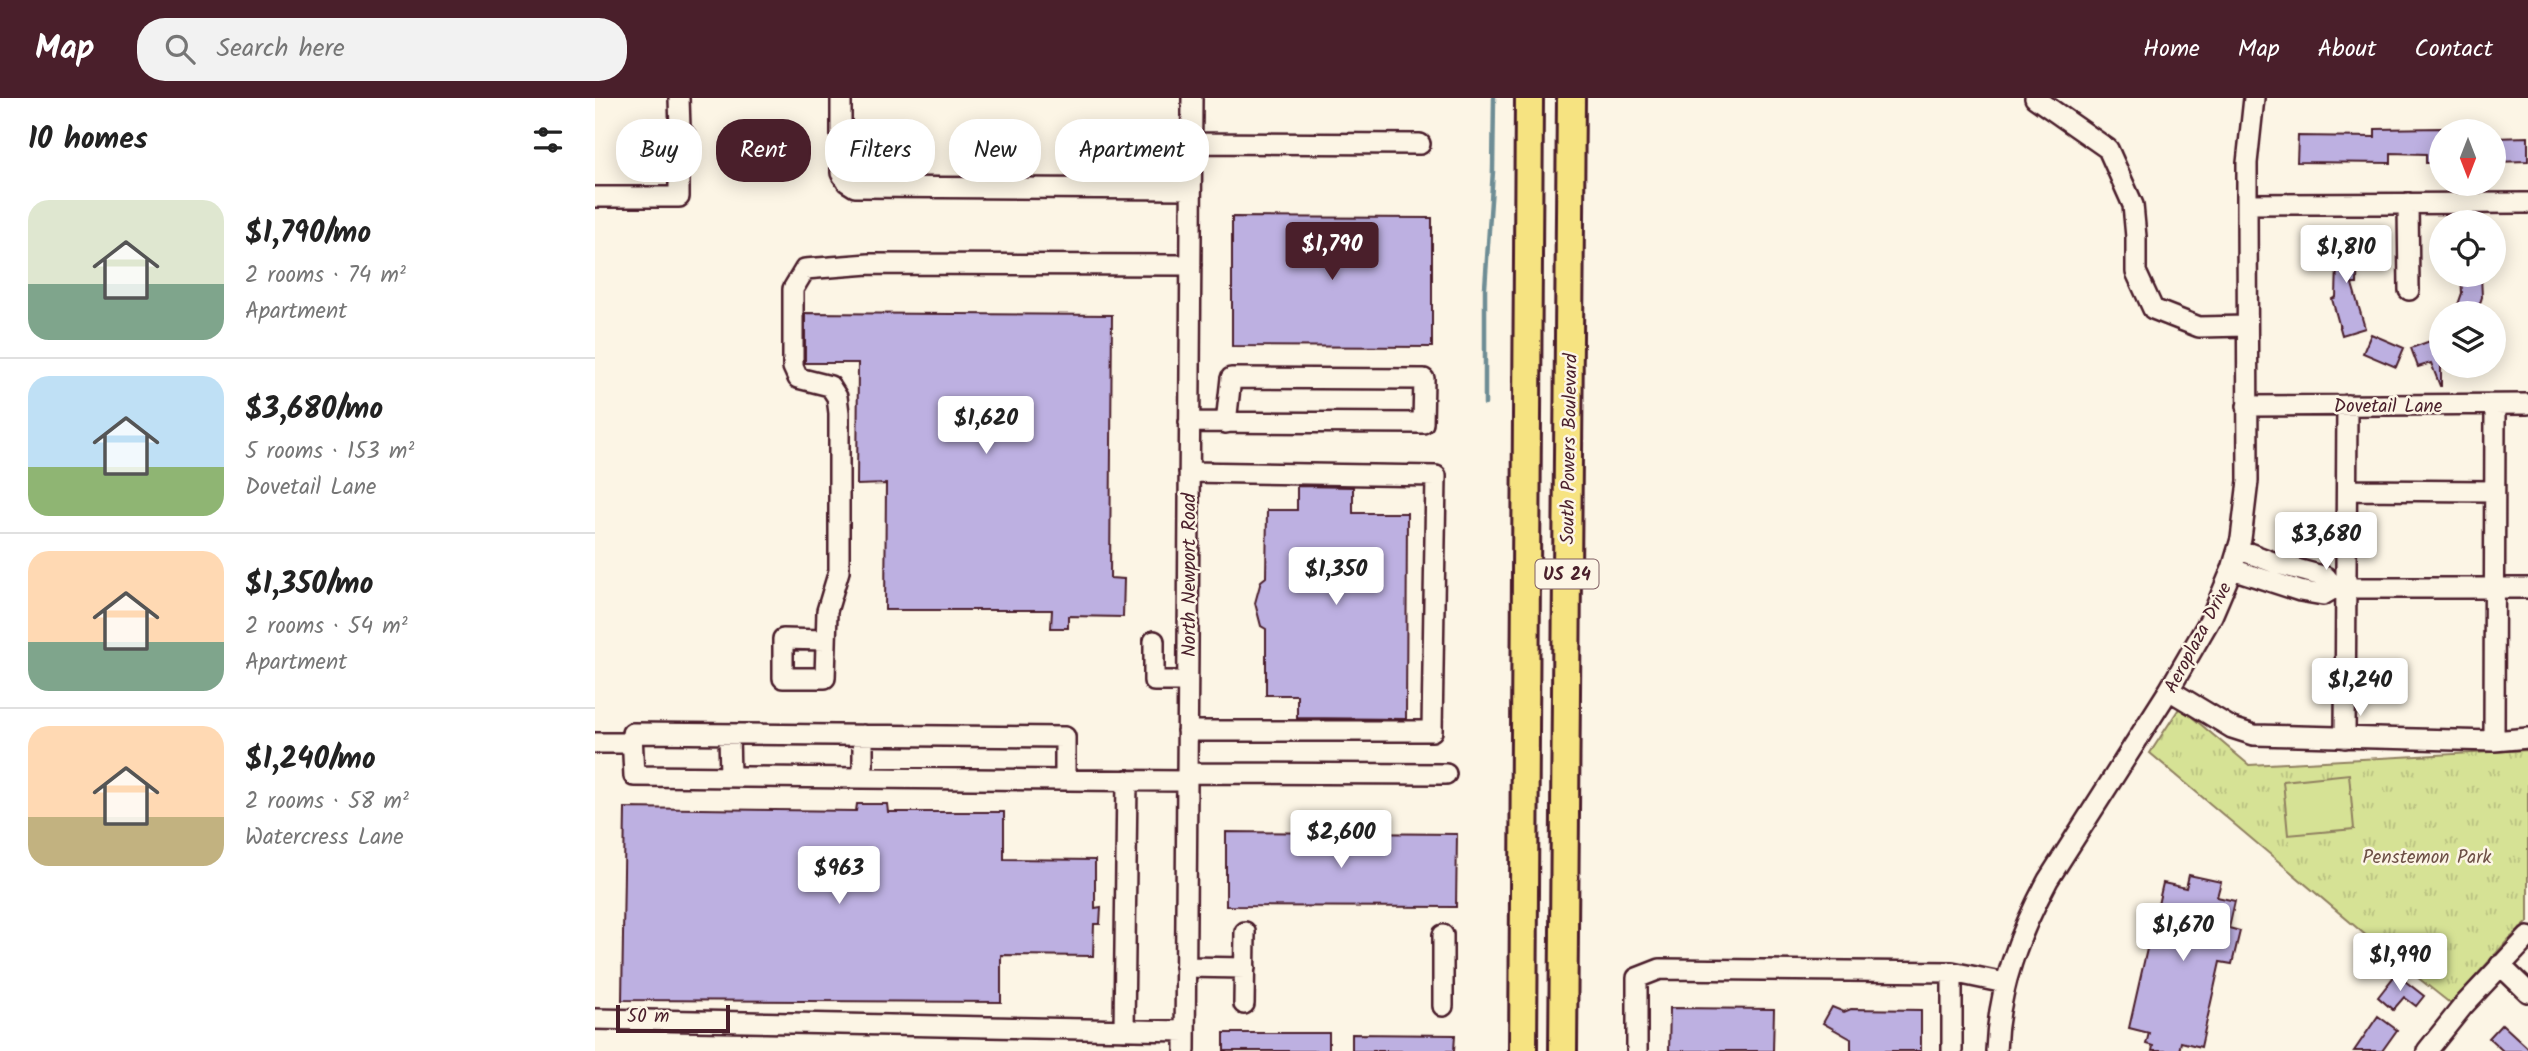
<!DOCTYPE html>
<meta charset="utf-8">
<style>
:root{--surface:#fff;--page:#f2f2f2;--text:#222;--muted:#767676;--line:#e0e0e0;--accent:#4a1f2b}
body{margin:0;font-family:Kalam,sans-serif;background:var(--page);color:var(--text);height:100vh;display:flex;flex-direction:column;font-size:26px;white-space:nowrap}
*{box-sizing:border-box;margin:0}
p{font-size:23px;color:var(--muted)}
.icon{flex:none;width:38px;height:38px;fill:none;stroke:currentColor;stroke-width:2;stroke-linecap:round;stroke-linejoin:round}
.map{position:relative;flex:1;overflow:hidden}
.details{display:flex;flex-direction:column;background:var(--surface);width:595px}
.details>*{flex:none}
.hud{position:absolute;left:21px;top:21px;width:665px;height:63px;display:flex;gap:14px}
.needle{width:46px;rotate:180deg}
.buttons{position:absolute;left:1834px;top:21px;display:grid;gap:14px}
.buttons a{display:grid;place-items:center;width:77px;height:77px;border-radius:50%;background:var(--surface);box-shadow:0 4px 18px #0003;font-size:35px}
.scale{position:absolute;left:21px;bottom:18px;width:114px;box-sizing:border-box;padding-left:7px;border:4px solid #4a1f2b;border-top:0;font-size:19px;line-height:24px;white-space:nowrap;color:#4a1f2b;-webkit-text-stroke:5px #fcf5e5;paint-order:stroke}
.price{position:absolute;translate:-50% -60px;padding:0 16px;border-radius:7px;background:#fff;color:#222;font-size:23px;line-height:46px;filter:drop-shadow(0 2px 4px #0008)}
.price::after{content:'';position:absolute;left:50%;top:42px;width:21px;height:16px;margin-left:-10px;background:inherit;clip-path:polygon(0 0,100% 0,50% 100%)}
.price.current{background:var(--accent);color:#fff}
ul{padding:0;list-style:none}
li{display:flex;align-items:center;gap:21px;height:175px;padding:0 28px}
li+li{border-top:2px solid var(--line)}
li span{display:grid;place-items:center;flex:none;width:196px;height:140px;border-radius:21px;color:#555}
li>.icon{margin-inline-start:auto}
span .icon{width:84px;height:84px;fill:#fffc;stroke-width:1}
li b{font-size:30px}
h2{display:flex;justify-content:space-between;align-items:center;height:84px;padding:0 28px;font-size:30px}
.pill{padding:0 24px;border-radius:28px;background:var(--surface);box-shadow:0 4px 18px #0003;font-size:24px;line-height:63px}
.pill.current{background:var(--accent);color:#fff}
header{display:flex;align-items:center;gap:42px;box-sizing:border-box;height:98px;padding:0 35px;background:var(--accent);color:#fff}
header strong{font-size:33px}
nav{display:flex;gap:38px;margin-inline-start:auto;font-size:24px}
.search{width:490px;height:63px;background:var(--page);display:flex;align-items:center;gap:18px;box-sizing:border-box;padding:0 24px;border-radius:28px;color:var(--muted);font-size:26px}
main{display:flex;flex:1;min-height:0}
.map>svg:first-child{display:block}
.park{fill:url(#park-tufts);stroke:#908060;stroke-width:2}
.pitch{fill:#d6e295;stroke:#908060;stroke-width:2}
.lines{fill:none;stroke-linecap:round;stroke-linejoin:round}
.stream{stroke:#6e8d95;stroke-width:4.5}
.building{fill:#bdb0e1;stroke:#4a1f2b;stroke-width:2}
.minor-casing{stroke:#4a1f2b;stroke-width:24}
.highway-casing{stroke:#4a1f2b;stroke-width:32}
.minor{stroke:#fcf5e5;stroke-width:19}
.highway{stroke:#f6e381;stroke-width:26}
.labels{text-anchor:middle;stroke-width:5;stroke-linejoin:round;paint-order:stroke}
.shield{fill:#fcf5e5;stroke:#7f5f63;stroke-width:2}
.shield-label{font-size:18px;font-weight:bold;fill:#4a1f2b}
.street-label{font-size:19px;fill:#4a1f2b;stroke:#fcf5e5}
.park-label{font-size:19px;fill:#6d5046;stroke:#fcf5e5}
</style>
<header>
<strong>Map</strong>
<div class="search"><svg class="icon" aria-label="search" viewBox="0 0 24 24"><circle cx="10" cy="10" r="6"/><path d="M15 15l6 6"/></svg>Search here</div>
<nav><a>Home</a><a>Map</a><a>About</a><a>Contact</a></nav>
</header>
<main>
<section class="details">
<h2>10 homes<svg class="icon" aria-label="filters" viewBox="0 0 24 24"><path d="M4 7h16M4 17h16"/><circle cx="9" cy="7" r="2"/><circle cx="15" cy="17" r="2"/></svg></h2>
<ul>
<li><span style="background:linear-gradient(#dfe7d0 60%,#7fa58c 0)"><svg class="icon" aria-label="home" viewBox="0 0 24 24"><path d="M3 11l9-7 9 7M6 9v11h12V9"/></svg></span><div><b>$1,790/mo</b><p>2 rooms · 74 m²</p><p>Apartment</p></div></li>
<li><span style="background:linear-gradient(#bfe0f5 65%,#8fb573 0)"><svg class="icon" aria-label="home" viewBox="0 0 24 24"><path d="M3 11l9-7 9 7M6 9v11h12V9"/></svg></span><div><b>$3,680/mo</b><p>5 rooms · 153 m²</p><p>Dovetail Lane</p></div></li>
<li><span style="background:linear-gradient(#ffd9b3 65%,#7fa58c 0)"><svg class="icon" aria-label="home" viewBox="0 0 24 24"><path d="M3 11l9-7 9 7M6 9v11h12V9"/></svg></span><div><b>$1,350/mo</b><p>2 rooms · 54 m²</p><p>Apartment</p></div></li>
<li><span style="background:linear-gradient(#ffd9b3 65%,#c2b280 0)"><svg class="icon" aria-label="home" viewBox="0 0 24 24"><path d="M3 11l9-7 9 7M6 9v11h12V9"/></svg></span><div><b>$1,240/mo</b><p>2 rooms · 58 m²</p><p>Watercress Lane</p></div></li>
</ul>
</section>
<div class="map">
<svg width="1933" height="953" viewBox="0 0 1933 953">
<defs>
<pattern id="park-tufts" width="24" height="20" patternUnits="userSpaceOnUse" patternTransform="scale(1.75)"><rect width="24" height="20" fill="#d6e295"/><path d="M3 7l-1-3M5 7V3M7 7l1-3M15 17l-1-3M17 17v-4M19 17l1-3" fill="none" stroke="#b9c181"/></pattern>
</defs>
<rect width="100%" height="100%" fill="#fcf5e5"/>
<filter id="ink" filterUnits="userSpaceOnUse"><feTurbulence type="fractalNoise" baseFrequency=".0143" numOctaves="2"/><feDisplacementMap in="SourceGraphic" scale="14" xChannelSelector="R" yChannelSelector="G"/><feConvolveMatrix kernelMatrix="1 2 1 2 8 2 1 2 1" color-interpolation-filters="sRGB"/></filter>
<g filter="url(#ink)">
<path class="park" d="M 1585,609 L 1654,667 L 1933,652 L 1933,824 L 1913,842 L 1856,906 L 1793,856 L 1555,655 Z"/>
<path class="pitch" d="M 1754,676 L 1759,731 L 1693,737 L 1688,683 Z"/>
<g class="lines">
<path class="stream" d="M 890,306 L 890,190 L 898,73 L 899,0"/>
</g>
<path class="building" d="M 1846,30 L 1846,65 L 1831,65 L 1831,56 L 1796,55 L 1796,65 L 1702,64 L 1703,38 L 1780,39 L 1780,31 Z
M 1933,39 L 1933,63 L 1899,64 L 1899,40 Z
M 637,119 L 837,120 L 837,249 L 637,248 Z
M 1731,144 L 1763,145 L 1762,186 L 1757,186 L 1770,230 L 1747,237 L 1737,201 L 1741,199 L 1742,165 L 1731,165 Z
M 1866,177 L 1886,177 L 1887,199 L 1882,215 L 1860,215 L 1867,195 Z
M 210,215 L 517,217 L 515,480 L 529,481 L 528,519 L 473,518 L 473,530 L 456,530 L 457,512 L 290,512 L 291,386 L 262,387 L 263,265 L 210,265 Z
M 1776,236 L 1809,250 L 1801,269 L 1768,255 Z
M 1846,239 L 1846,288 L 1845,288 L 1836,265 L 1823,269 L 1816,250 Z
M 702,388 L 758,389 L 758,415 L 812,415 L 811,621 L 702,620 L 702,597 L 671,597 L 671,531 L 666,528 L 660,505 L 666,483 L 671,479 L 672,412 L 702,412 Z
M 262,706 L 292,706 L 293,714 L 409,714 L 409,761 L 500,762 L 500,810 L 506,809 L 505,826 L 499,826 L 498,858 L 406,857 L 406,904 L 27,902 L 30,710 L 261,713 Z
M 631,734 L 862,736 L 861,809 L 631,808 Z
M 1594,777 L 1626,784 L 1622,799 L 1640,803 L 1634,830 L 1645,833 L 1637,866 L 1625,864 L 1606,949 L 1586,944 L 1584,953 L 1557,953 L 1558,948 L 1551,946 L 1554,935 L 1534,930 L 1554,842 L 1544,840 L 1551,808 L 1562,811 L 1568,785 L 1591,790 Z
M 1801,876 L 1829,898 L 1821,908 L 1809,899 L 1798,912 L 1783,899 Z
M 1237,909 L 1249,914 L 1256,911 L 1326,912 L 1326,953 L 1256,953 L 1256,941 L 1228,925 Z
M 1075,910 L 1179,911 L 1178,953 L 1074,953 Z
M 1783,918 L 1802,932 L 1787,953 L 1759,953 Z
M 1907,926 L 1933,950 L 1933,953 L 1908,953 L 1894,940 Z
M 629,935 L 734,935 L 734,953 L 629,953 Z
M 757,936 L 860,937 L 859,953 L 757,953 Z"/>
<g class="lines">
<g class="minor-casing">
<path id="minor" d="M 246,0 L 246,75 L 252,84 L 260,89 L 596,91
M 1440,0 L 1513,51 L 1538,107 L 1541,139 L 1541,174 L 1558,211 L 1604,229 L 1652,228
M 596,45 L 825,46
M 84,69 L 91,59 L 91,39 L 85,31 L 84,0
M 0,99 L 84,99 L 84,69 L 78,59 L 77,39 L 85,31
M 1813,105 L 1814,192
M 1652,106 L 1933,105
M 1652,308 L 1933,306
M 594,324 L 828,325 L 829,281 L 636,280 L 631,325
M 1752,392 L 1899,393
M 1637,471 L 1705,493 L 1728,497 L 1740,490 L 1731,479 L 1683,466 L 1643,451
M 1740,490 L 1933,490
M 230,542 L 188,541 L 188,580 L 230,580 L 232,513 L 244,473 L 244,315 L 242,299 L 235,288 L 203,280 L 198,269 L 198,191 L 210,171 L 274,166 L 596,167
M 559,543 L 559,583 L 592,583
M 1574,592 L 1637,630 L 1659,637 L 1899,643 L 1933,640
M 592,633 L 837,633 L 841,378 L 594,374
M 134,636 L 135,678
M 268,637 L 268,679
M 1750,640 L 1752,307
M 1899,643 L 1900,307
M 0,645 L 37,645
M 592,675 L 851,676
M 470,682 L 470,639 L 37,635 L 39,678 C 223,678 407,680 592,683
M 1905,867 L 1933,894
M 590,869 L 650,870
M 649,906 L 650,834
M 848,908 L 848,837
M 0,921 L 590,933
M 529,932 L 532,682
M 590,953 L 597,0
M 1042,953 L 1042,880 L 1065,871 L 1357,874 L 1410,885
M 1357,953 L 1357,874
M 1401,953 C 1403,891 1424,836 1453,782 L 1574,592 L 1617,518 L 1637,471 L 1646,441 L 1653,383 L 1652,106 L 1652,65 L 1659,0
M 1832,953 L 1868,908 L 1933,839"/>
</g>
<g class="highway-casing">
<path id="highway" d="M 928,953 L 934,0
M 968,953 L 976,0"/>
</g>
<use href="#minor" class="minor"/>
<use href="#highway" class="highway"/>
</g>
</g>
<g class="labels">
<rect class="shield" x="940.5" y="461.5" width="63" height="29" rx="5"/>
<g class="shield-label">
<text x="972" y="482">US 24</text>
</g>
<g class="street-label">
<text x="1793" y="314">Dovetail Lane</text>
<text transform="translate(973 351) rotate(-89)" y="7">South Powers Boulevard</text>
<text transform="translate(593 477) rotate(-90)" y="7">North Newport Road</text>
<text transform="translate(1602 539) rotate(-62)" y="7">Aeroplaza Drive</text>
</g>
<g class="park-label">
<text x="1832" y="765">Penstemon Park</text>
</g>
</g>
</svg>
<div class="buttons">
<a><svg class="needle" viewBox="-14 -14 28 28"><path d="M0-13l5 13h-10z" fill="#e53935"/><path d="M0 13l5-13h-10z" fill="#767676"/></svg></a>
<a><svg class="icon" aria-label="locate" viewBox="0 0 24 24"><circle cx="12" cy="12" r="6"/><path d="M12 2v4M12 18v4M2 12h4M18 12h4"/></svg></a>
<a><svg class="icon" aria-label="layers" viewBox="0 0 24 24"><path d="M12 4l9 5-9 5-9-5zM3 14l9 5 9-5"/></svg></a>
</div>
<div class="scale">50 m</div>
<b class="price current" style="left:737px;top:184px">$1,790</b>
<b class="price" style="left:1751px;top:187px">$1,810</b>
<b class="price" style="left:391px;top:358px">$1,620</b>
<b class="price" style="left:1731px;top:474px">$3,680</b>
<b class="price" style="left:741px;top:509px">$1,350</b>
<b class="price" style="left:1765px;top:620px">$1,240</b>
<b class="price" style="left:746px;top:772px">$2,600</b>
<b class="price" style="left:244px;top:808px">$963</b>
<b class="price" style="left:1588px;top:865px">$1,670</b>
<b class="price" style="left:1805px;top:895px">$1,990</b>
<div class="hud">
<a class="pill">Buy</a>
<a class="pill current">Rent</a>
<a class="pill">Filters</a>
<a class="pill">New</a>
<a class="pill">Apartment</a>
</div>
</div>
</main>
